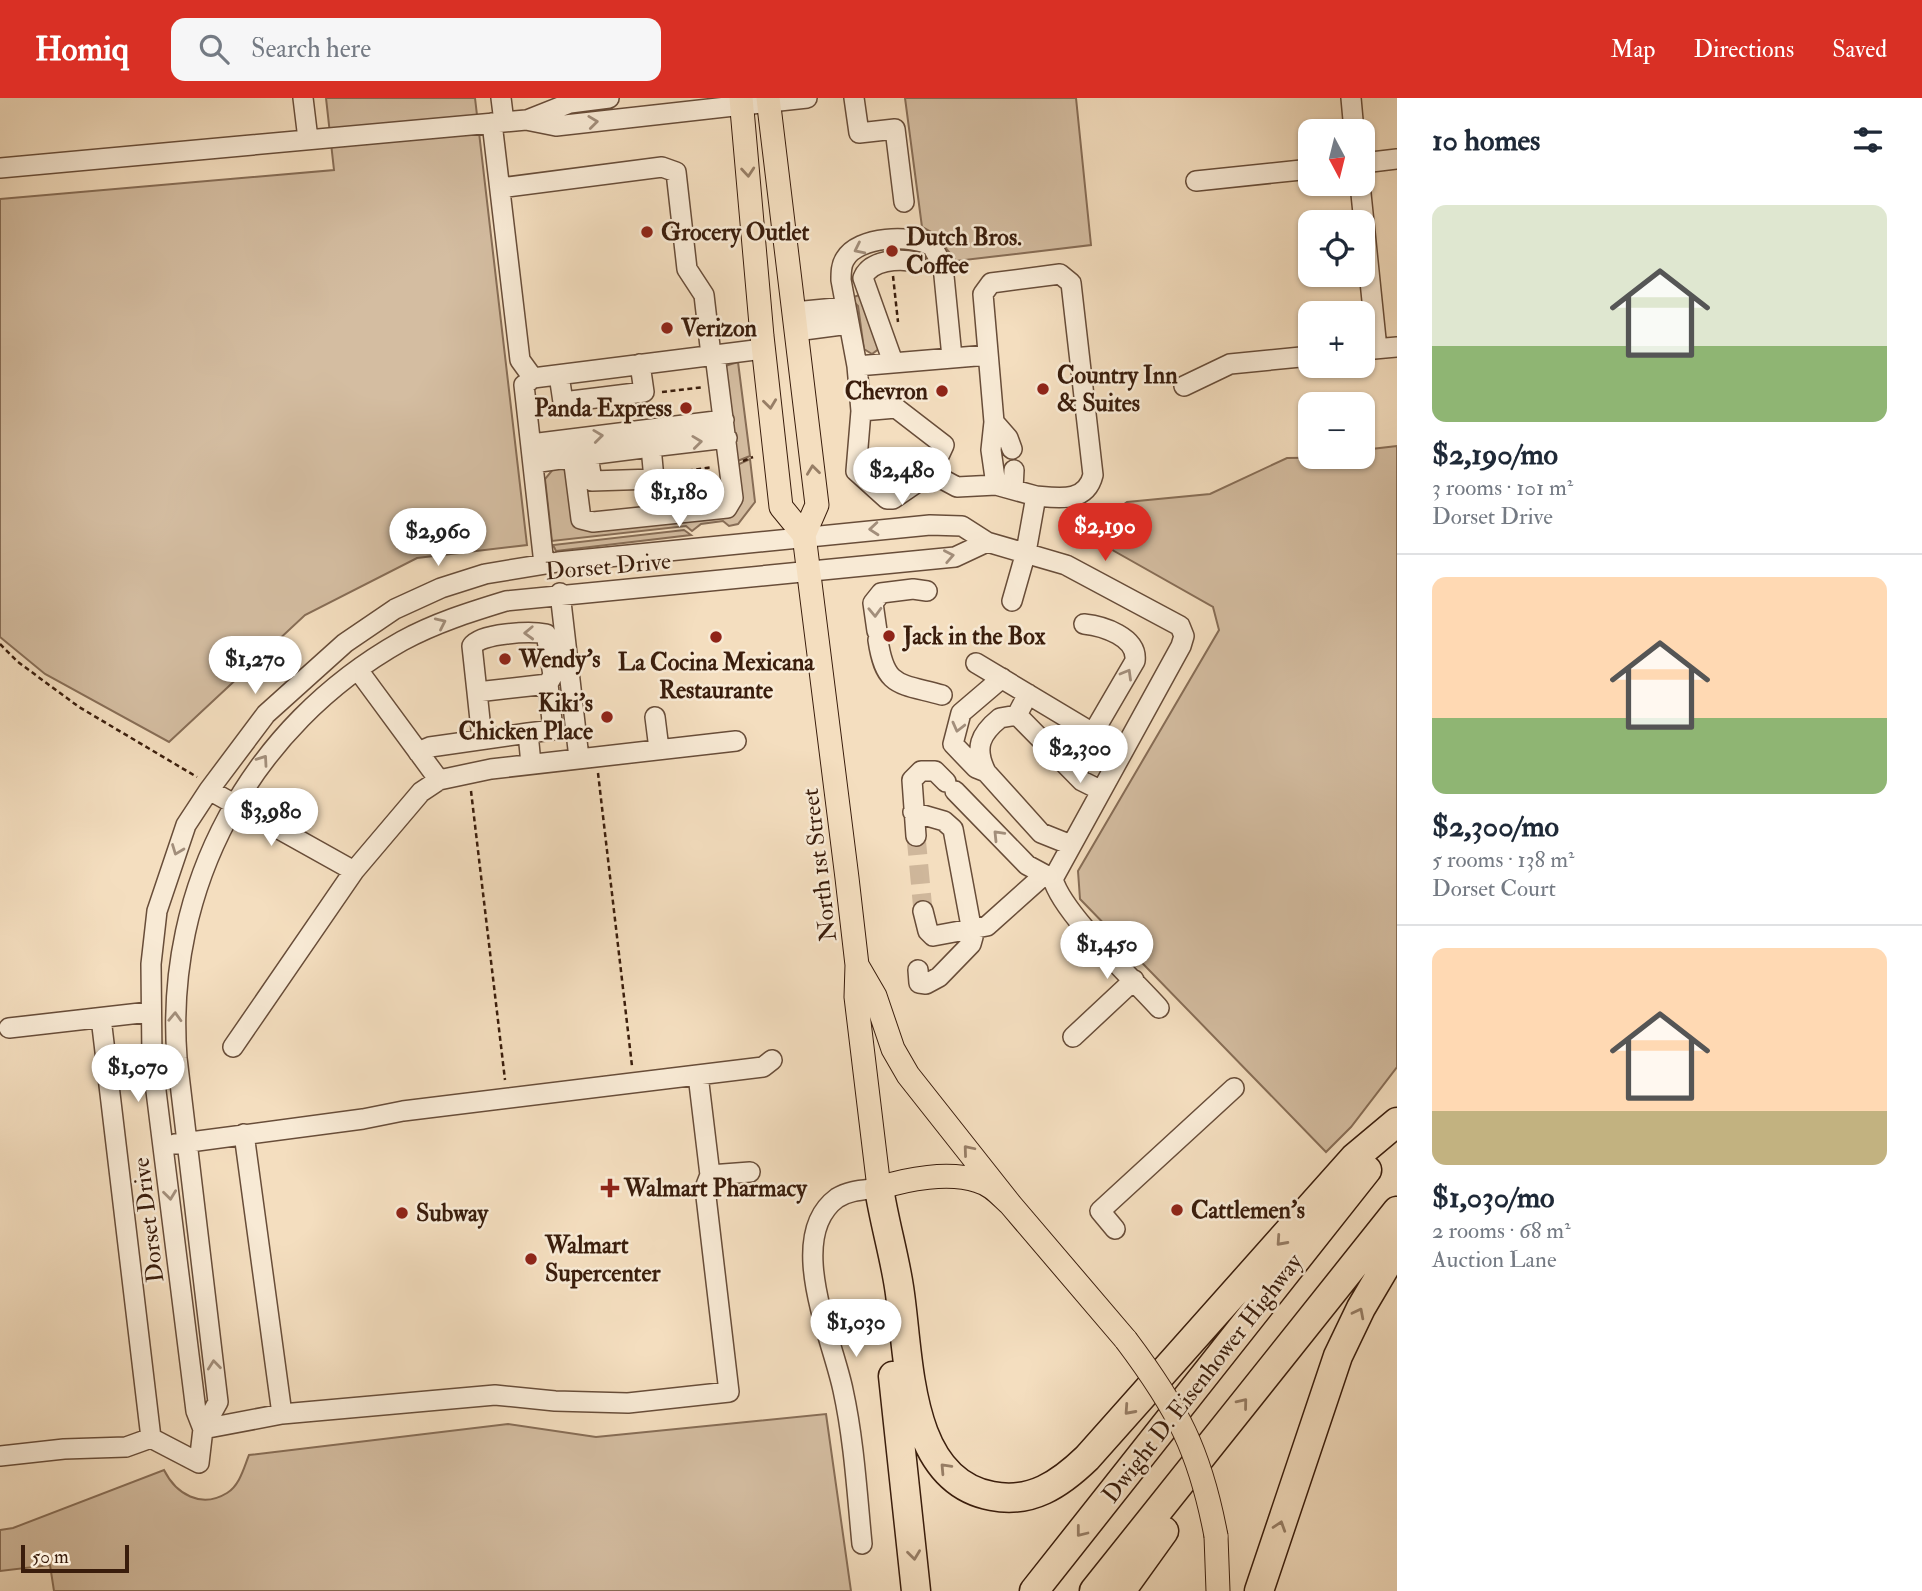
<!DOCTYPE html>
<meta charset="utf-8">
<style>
:root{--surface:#fff;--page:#f6f6f7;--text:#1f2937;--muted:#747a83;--line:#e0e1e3;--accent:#d93025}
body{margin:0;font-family:"IM FELL Double Pica",serif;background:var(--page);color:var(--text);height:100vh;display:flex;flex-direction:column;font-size:26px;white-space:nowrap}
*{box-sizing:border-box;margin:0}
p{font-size:23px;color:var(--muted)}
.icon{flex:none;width:38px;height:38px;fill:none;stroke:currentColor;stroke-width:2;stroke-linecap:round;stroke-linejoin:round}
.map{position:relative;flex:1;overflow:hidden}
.panel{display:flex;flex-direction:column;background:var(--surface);width:525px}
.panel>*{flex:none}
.needle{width:46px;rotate:173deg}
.tools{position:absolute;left:1298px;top:21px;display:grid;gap:14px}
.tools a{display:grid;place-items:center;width:77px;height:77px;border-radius:14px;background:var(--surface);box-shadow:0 2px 5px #0004;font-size:35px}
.scale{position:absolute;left:21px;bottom:18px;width:108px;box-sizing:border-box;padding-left:7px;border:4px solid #3a1d0c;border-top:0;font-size:19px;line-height:24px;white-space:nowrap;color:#3a1d0c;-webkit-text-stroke:5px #f8ead5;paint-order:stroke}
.price{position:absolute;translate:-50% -60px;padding:0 16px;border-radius:24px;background:#fff;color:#222;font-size:23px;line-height:46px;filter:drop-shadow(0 2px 4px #0008)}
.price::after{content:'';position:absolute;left:50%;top:42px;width:21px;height:16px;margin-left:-10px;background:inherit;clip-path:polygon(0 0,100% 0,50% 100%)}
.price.active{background:var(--accent);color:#fff}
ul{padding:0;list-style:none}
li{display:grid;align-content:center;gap:14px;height:371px;padding:0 35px}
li+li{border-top:2px solid var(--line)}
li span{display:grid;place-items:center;height:217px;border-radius:14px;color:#555}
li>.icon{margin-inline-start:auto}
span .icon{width:126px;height:126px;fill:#fffc;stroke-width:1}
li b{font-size:30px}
h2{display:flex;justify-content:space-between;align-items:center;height:84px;padding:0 35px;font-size:30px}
header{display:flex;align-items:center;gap:42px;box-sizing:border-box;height:98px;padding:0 35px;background:var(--accent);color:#fff}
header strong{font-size:33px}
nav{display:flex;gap:38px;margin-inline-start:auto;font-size:24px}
.search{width:490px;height:63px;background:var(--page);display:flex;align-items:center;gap:18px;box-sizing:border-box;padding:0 24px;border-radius:14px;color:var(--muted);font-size:26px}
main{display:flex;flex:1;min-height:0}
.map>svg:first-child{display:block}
.green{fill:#d4bda1;stroke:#876d56;stroke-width:2}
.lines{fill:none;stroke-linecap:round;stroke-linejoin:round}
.minor-tunnel{stroke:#cfb79b;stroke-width:19;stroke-dasharray:19 10;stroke-linecap:butt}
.minor-casing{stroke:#684d39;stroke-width:22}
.major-casing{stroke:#3a1d0c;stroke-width:25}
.highway-casing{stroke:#3a1d0c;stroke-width:31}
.path{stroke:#3a1d0c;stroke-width:2.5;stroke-dasharray:5 3.5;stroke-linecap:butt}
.minor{stroke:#f8ead5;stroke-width:19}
.major{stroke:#f4debf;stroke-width:23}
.highway{stroke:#f4debf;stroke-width:28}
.major-bridge-casing{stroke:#3a1d0c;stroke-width:25;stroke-linecap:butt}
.major-bridge{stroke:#f4debf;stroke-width:23}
.oneway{stroke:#a28e7b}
.oneway2{stroke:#977e66}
.poi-dot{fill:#8f2418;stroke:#f8ead5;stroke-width:2.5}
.labels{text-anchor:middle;stroke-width:5;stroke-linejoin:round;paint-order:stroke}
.poi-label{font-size:24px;font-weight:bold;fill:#3a1d0c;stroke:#f8ead5;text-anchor:start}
.street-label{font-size:24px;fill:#3a1d0c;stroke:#f8ead5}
</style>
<header>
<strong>Homiq</strong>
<div class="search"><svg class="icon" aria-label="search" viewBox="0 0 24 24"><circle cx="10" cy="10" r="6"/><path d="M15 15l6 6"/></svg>Search here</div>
<nav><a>Map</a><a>Directions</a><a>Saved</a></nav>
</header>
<main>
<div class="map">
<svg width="1397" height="1493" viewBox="0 0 1397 1493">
<rect width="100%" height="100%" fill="#f4debf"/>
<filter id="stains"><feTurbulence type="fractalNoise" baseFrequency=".00286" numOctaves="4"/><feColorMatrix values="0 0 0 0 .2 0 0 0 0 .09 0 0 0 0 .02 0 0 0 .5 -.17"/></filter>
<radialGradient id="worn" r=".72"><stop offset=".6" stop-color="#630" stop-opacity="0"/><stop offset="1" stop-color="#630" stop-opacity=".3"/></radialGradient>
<path class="green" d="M 326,0 L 475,0 L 527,447 L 417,460 L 305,517 L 169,644 L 45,576 L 0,539 L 0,101 L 334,72 Z
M 905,0 L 1076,0 L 1091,147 L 956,163 L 935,136 L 922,129 Z
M 863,196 L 880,250 L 872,256 L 864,251 L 858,208 L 850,200 Z
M 738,264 L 750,358 L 735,364 L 725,268 Z
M 1397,348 L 1397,969 L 1351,1029 L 1326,1054 L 1080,801 L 1078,773 L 1219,532 L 1213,509 L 1084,436 L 1127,404 L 1210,396 L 1287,360 L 1363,359 L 1363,352 Z
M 750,361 L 755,404 L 738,426 L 729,428 L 723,423 L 701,426 L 692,433 L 686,428 L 552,443 L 545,381 L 554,370 L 566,372 L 575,418 L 728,414 L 735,368 Z
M 684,432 L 691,437 L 556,453 L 553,447 Z
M 826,1316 L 851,1493 L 54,1493 L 50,1467 L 0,1473 L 0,1432 L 13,1430 L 164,1372 C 176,1396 201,1411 227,1395 C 240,1387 244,1369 249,1357 L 508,1326 L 596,1339 Z"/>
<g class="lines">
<path class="minor-tunnel" d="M 916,738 L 923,813"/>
<g class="minor-casing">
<path id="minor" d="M 303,0 L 308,41
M 501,0 L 504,24
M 854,0 L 859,35 L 895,31 L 904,104
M 1351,0 L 1354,33
M 527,22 L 570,5 L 609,0
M 492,25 L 520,262 L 533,280
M 1363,65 L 1397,61
M 0,70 L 526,22 L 556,28 L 807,0
M 1196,83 L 1311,71
M 1360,86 L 1377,251
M 500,90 L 662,69 L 676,74 L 687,171 L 704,197 L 711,257
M 794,214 L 846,209
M 796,233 L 849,226
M 1363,252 L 1397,249
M 952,259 L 943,168 L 932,148 C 912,136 858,138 845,161 C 841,167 841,175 841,182 L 857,268 L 861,313 L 896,310 L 944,347 L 931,375 L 957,389 L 996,387
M 893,264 L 863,180 C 870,162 899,160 916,164
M 857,268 L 988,257
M 559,277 L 563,304 L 644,294 L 640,266
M 1184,288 L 1230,266 L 1311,258
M 861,313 L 856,373 L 887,401 L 893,401 L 931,375
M 994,324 L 1008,340 L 1012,351
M 531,346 L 724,322
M 588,357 L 651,349
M 573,359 L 581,421 L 593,424 L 727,410 L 733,400 L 715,257
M 533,365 L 588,357 L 592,383 L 654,381 L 651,349 L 727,340
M 1013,391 L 1014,372
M 544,466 L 524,287 L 533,280 L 763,251
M 560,495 L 579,660
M 1012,503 L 1026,454 L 1036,398 C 1059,400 1086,405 1093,377 L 1071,185 L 1060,176 L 991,185 L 983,196 L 994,324 L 991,352 L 996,387 L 1036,398
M 1084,526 C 1103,528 1138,539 1135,563 L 1093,635
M 877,533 L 873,505 L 881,495 L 913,491 L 927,493
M 878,542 C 885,590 899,585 942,597
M 976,565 L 1121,652
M 358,572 L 439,682
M 1002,580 L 961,615 L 953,646 L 976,670 L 986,674 L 1041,735 L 1071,747
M 477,594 L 472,548 C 481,535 530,533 546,536 L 553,577 L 548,586
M 1028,596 L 1017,617 L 1082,683 L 1100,692
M 655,619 L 659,651
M 482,641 L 477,594 L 548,586 L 553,632 L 528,635
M 418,654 L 430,649 L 528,635 L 531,666
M 986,674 C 974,650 980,636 1000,620 L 1017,617
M 209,692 L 354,773
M 955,693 L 1027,767 L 1053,781
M 913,714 L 944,723 L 953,731 L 973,839 L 971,846 L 939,879 L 926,886 L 919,885 L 918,872
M 916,738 L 912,682 L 921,673 L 935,673 L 946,684
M 923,813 L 928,833 L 933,838 L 987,828 L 1044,777
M 101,920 L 151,1340
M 9,930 L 149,914
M 1073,939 L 1134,882
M 233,949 L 354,773 L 421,694 L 439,682 L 491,671 L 736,643
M 244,1036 L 282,1316
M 175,1046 L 363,1021 L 403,1013 L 763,969 L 772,962
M 710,1077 L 750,1074
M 1115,1131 L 1100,1113 L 1234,990
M 203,1331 L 196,1313 L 152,961 L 151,866 L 157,813 L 186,727 L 209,692 L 266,616 L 345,545 L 395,511 L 441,490 L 485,476 L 558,464 L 930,427 L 962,428 L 987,444 L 1066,467 L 1180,528 L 1184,538 L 1181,548 L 1053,781 C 1062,815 1133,881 1159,910
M 203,1331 L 282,1316 L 495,1297 L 555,1303 L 628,1305 L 729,1294 L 705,1090 L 710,1077 L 698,977
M 0,1358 L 64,1351 L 126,1349 L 151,1340 L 199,1365 L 203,1331 L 218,1304 L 177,960 C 164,788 251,628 402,543 C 435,525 470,514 506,503 L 955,459 L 987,444
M 862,1446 C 857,1395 854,1342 843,1292 C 833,1242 784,1139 837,1100 C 849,1092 865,1092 879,1090"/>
</g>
<g class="major-casing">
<path id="major" d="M 741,0 L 762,238 L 781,409 L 804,437 L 847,780 L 857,867 L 856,899 L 879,1090 C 907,1081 949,1073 978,1083 C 991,1086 1000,1097 1010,1106
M 768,0 L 817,407 L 804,437
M 857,867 L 875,898 L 893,951 L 908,977 L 1010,1106 L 1126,1242
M 1216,1438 L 1218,1493"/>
</g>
<g class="highway-casing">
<path id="highway" d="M 879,1090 C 884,1123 894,1156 899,1189 C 910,1258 905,1382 992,1398 C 1031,1406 1060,1386 1087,1360 L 1354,1060 L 1397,1024
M 893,1278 L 916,1493
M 1034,1493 L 1367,1072
M 1094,1493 L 1397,1113
M 1121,1493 L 1164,1433
M 1259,1493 L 1338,1258 L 1361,1210 L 1397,1149"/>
</g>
<path class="path" d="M 893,178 L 898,224
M 662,294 L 704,289
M 743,363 L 753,359
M 671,375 L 713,369
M 0,546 L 18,564 L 79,609 L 197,679
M 598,675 L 632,968
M 471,693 L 505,982"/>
<use href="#minor" class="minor"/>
<use href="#major" class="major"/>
<use href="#highway" class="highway"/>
<g class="major-bridge-casing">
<path id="major-bridge" d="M 1126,1242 C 1178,1311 1200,1353 1216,1438"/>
</g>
<use href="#major-bridge" class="major-bridge"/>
</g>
<defs><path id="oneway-chevron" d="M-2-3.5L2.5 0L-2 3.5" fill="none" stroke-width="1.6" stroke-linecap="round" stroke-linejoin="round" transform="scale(1.75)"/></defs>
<g class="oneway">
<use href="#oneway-chevron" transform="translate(593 24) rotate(-7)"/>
<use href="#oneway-chevron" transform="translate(859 151) rotate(154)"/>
<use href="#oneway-chevron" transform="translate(598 338) rotate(-7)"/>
<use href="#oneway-chevron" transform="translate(697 344) rotate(-7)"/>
<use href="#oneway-chevron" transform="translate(874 431) rotate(175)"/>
<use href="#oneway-chevron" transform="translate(949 458) rotate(-11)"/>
<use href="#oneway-chevron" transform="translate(875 514) rotate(88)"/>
<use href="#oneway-chevron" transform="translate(441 525) rotate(-25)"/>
<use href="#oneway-chevron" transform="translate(529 535) rotate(178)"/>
<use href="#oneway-chevron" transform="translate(1127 576) rotate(-60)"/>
<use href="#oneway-chevron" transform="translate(958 629) rotate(104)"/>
<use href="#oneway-chevron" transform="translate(263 662) rotate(-55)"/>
<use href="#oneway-chevron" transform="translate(998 737) rotate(-134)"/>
<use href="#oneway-chevron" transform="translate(177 752) rotate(111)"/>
<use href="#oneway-chevron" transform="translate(175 919) rotate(-88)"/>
<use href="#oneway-chevron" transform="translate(170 1097) rotate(83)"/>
<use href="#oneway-chevron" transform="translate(214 1267) rotate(-96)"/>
</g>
<g class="oneway2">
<use href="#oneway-chevron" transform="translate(748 74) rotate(85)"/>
<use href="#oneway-chevron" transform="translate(770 306) rotate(83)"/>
<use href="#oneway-chevron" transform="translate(813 372) rotate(-97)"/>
<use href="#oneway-chevron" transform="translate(968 1052) rotate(-130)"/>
<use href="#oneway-chevron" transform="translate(1281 1143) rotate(132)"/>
<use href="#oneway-chevron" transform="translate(1359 1215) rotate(-63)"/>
<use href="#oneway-chevron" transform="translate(1243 1305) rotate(-51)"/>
<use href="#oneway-chevron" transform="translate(1129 1312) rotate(132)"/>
<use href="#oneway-chevron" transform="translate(945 1370) rotate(-133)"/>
<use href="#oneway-chevron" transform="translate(1280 1428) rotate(-72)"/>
<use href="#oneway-chevron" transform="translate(1081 1434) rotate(128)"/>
<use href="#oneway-chevron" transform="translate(914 1457) rotate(83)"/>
</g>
<g class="poi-dot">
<circle cx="647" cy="134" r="7"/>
<circle cx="892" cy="153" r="7"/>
<circle cx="667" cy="230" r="7"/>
<circle cx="1043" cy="291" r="7"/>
<circle cx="942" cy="293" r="7"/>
<circle cx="686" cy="310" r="7"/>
<circle cx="889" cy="538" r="7"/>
<circle cx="716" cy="539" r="7"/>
<circle cx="505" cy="561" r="7"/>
<circle cx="607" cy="619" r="7"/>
<path d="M606.5 1079.5h7v7h7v7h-7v7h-7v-7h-7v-7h7z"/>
<circle cx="1177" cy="1112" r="7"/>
<circle cx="402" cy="1115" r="7"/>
<circle cx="531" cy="1161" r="7"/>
</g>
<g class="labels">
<g class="poi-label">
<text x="661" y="142">Grocery Outlet</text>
<text x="906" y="147">Dutch Bros.<tspan x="906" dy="28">Coffee</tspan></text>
<text x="681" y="238">Verizon</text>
<text x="1057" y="285">Country Inn<tspan x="1057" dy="28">&amp; Suites</tspan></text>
<text x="928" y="301" text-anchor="end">Chevron</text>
<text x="672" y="318" text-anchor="end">Panda Express</text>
<text x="903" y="546">Jack in the Box</text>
<text x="519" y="569">Wendy's</text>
<text x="716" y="572" text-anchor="middle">La Cocina Mexicana<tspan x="716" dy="28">Restaurante</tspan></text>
<text x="593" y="613" text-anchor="end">Kiki's<tspan x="593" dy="28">Chicken Place</tspan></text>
<text x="624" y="1098">Walmart Pharmacy</text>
<text x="1191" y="1120">Cattlemen's</text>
<text x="416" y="1123">Subway</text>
<text x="545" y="1155">Walmart<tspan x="545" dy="28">Supercenter</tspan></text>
</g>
<g class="street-label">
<text transform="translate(608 468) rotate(-5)" y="8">Dorset Drive</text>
<text transform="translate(819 767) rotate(-97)" y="8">North 1st Street</text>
<text transform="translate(148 1122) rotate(-97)" y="8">Dorset Drive</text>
<text transform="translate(1202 1280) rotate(-52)" y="8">Dwight D. Eisenhower Highway</text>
</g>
</g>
<rect width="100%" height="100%" filter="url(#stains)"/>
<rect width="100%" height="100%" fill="url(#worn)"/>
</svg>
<div class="tools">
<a><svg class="needle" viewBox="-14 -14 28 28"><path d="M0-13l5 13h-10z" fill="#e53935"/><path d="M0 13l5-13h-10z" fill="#747a83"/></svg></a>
<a><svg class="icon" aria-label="locate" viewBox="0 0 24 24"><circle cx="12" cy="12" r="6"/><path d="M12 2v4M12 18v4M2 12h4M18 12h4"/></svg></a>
<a>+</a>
<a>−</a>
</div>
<div class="scale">50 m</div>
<b class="price" style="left:902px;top:409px">$2,480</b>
<b class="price" style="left:679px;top:431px">$1,180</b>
<b class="price active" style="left:1105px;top:465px">$2,190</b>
<b class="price" style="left:438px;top:470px">$2,960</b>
<b class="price" style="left:255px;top:598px">$1,270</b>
<b class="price" style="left:1080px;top:687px">$2,300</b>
<b class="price" style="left:271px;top:750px">$3,980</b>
<b class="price" style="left:1107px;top:883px">$1,450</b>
<b class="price" style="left:138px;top:1006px">$1,070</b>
<b class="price" style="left:856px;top:1261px">$1,030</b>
</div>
<section class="panel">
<h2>10 homes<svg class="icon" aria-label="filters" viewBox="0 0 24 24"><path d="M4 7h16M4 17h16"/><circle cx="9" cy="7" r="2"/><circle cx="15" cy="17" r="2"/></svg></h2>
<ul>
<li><span style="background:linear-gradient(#dfe7d0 65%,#8fb573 0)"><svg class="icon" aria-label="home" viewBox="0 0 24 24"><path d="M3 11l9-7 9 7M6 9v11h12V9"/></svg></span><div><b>$2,190/mo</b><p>3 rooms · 101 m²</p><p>Dorset Drive</p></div></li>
<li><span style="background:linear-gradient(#ffd9b3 65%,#8fb573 0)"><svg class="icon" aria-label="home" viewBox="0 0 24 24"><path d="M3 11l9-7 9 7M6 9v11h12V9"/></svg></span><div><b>$2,300/mo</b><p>5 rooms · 138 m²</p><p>Dorset Court</p></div></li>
<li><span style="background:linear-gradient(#ffd9b3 75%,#c2b280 0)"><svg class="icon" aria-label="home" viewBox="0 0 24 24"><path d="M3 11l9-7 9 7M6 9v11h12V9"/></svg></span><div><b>$1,030/mo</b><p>2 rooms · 68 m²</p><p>Auction Lane</p></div></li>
</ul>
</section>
</main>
